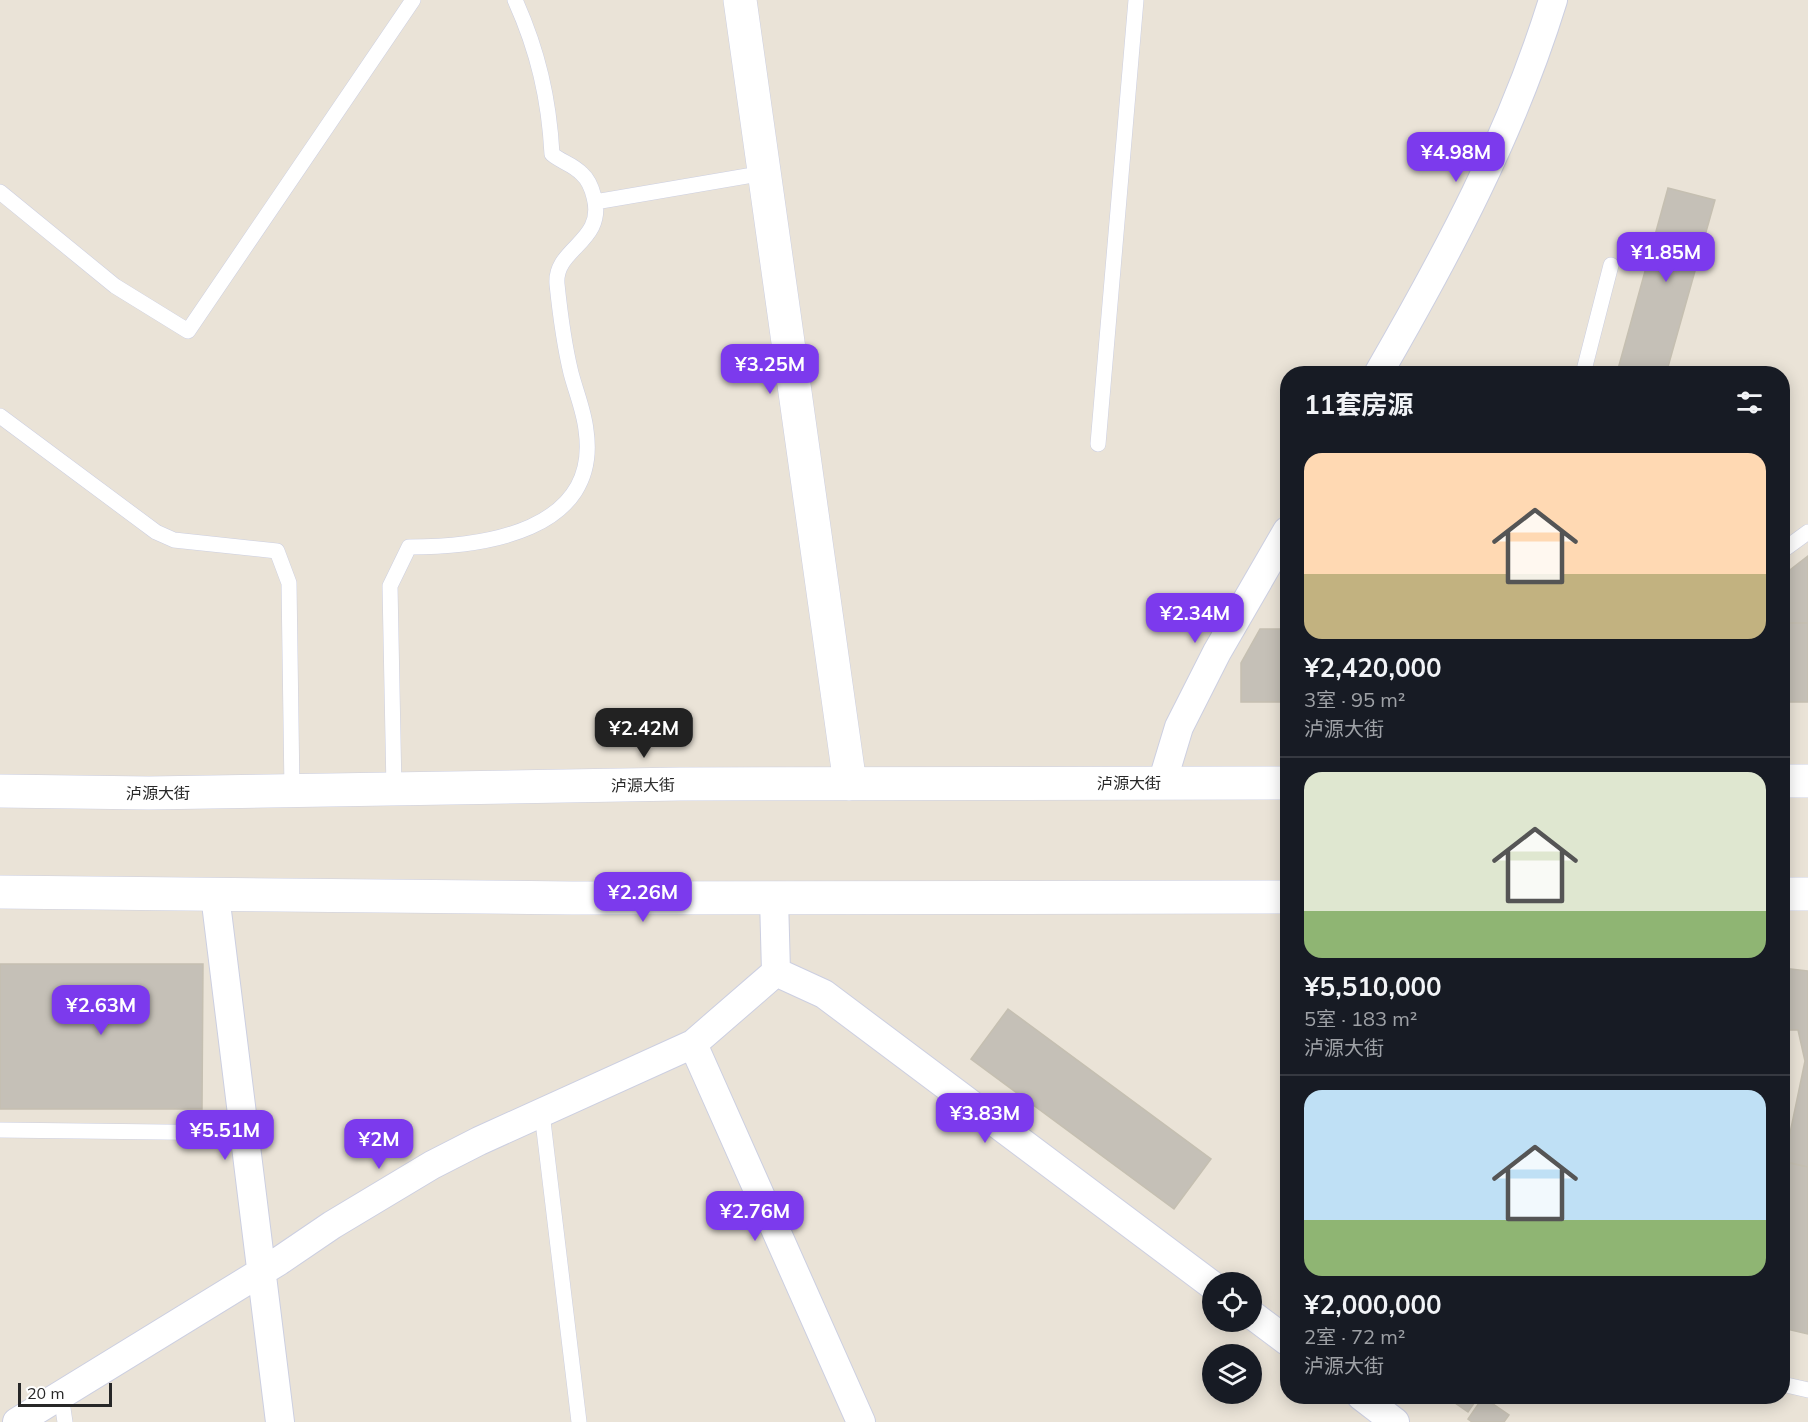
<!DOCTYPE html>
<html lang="zh">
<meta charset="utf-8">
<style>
:root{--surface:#171b24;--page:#242831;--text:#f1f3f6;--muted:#9ea1a6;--line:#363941;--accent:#7c3aed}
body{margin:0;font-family:Mulish,"Noto Sans SC",sans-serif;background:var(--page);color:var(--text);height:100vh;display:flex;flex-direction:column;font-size:22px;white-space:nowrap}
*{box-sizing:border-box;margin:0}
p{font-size:20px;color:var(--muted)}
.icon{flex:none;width:33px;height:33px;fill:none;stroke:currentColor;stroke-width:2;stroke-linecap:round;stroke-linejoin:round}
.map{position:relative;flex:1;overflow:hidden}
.details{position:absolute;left:1280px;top:366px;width:510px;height:1038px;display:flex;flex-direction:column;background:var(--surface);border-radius:24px;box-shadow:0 3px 15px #0003}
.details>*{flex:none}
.fabs{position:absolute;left:1202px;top:1272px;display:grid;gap:12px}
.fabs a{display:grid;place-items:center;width:60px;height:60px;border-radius:50%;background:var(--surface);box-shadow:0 3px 15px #0003;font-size:30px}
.scale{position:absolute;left:18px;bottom:15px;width:94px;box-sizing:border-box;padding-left:6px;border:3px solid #272727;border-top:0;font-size:16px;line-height:21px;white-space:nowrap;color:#272727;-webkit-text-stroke:4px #fff;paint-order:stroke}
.price{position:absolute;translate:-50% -51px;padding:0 14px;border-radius:12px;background:var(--accent);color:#fff;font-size:20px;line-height:39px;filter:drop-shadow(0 2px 3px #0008)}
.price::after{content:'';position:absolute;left:50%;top:36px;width:18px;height:14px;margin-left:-9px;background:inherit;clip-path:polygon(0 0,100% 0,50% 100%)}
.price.active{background:#222;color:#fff}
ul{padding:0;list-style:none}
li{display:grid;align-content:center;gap:12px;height:318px;padding:0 24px}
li+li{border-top:2px solid var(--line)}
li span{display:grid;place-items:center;height:186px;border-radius:18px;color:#555}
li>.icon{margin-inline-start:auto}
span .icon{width:108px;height:108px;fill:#fffc;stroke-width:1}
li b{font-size:26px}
h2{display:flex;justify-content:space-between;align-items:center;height:72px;padding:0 24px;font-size:26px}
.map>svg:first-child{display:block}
.building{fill:#c5c0b7;stroke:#c5bfb1;stroke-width:1.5}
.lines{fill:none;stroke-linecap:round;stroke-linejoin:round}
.service-casing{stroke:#cccfe1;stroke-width:16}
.minor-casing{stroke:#cccfe1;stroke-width:30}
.secondary-casing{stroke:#cccfe1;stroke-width:34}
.service{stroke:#fff;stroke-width:15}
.minor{stroke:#fff;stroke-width:28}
.secondary{stroke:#fff;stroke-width:33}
.labels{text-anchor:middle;stroke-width:4.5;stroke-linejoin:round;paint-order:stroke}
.street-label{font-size:16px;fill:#272727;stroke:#fff}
</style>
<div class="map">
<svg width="1808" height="1422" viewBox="0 0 1808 1422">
<rect width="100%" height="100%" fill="#eae3d7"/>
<path class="building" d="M 1668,188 L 1715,200 L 1666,374 L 1634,374 L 1618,369 Z
M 1808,556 L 1808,623 L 1782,623 L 1782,576 Z
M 1782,623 L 1808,623 L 1808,702 L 1782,702 Z
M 1260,629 L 1287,629 L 1287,702 L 1241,702 L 1241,663 Z
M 0,964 L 203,964 L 202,1109 L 0,1109 Z
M 1782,968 L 1808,971 L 1808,1167 L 1784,1162 L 1805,1061 L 1798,1030 L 1782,1030 Z
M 1008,1009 L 1211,1159 L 1174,1209 L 971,1059 Z
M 1782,1161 L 1808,1167 L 1808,1334 L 1782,1328 Z
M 1445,1396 L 1479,1396 L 1468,1412 Z
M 1483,1397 L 1509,1415 L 1504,1422 L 1472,1422 L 1468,1419 Z"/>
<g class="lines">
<g class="service-casing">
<path id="service" d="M 0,192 L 115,286 L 188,331 L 413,0
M 595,202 L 765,173
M 1583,374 L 1611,265
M 0,416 L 156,532 L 174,540 L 277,551 L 289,583 L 292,791
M 1098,444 L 1136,0
M 1782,551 L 1808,532
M 394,789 L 390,586 L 409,547 C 482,547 601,532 586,430 C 584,411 576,392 571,373 C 564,344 560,313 557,284 C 554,248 606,242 594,197 C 592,189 589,180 582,174 C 573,164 561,162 552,154 C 549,99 538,51 515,0
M 542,1113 L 579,1422
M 0,1130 L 244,1133
M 1782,1384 L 1808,1390
M 61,1395 L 65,1422"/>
</g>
<g class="minor-casing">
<path id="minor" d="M 1378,374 C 1448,253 1512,133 1553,0
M 1162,783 L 1179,727 L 1217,652 L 1287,531
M 215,895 L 280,1422
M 774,898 L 776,972
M 776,972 L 824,994 L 1212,1285
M 693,1044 L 861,1422
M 1251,1314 L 1287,1341
M 1361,1396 L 1395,1422
M 17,1422 L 279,1261 L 332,1225 L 432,1165 L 479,1141 L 693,1044 L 776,972"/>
</g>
<g class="secondary-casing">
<path id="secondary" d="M 740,0 L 850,784
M 1782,781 L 1808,781
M 0,791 L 149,793 L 680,784 L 1287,783
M 0,892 L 572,898 L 1287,897
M 1782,894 L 1808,894"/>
</g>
<use href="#service" class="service"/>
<use href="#minor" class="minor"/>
<use href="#secondary" class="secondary"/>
</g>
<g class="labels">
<g class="street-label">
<text x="1129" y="789">泸源大街</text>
<text transform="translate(643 785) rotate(-1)" y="6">泸源大街</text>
<text x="158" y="799">泸源大街</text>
</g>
</g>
</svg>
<div class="fabs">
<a><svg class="icon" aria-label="locate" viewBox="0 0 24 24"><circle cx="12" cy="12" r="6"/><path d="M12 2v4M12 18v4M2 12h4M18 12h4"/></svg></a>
<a><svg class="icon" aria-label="layers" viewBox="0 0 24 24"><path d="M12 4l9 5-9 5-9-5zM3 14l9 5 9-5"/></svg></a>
</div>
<div class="scale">20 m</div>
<b class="price" style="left:1456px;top:183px">¥4.98M</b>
<b class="price" style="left:1666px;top:283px">¥1.85M</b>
<b class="price" style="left:770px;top:395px">¥3.25M</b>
<b class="price" style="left:1195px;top:644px">¥2.34M</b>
<b class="price active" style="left:644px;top:759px">¥2.42M</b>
<b class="price" style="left:643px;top:923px">¥2.26M</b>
<b class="price" style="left:101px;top:1036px">¥2.63M</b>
<b class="price" style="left:985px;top:1144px">¥3.83M</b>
<b class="price" style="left:225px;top:1161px">¥5.51M</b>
<b class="price" style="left:379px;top:1170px">¥2M</b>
<b class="price" style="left:755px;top:1242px">¥2.76M</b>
<section class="details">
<h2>11套房源<svg class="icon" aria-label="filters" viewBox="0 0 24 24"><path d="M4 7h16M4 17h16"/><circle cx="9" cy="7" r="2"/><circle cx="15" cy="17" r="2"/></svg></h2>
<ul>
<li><span style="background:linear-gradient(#ffd9b3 65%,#c2b280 0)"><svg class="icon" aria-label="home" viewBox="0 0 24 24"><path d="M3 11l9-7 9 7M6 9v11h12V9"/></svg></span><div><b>¥2,420,000</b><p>3室 · 95 m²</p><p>泸源大街</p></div></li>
<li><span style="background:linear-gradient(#dfe7d0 75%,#8fb573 0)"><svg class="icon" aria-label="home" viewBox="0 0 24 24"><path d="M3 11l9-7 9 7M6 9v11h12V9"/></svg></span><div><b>¥5,510,000</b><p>5室 · 183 m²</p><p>泸源大街</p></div></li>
<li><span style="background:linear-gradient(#bfe0f5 70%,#8fb573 0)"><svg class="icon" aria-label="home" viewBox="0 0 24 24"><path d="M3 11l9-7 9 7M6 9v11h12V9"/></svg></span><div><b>¥2,000,000</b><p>2室 · 72 m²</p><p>泸源大街</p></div></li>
</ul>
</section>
</div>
